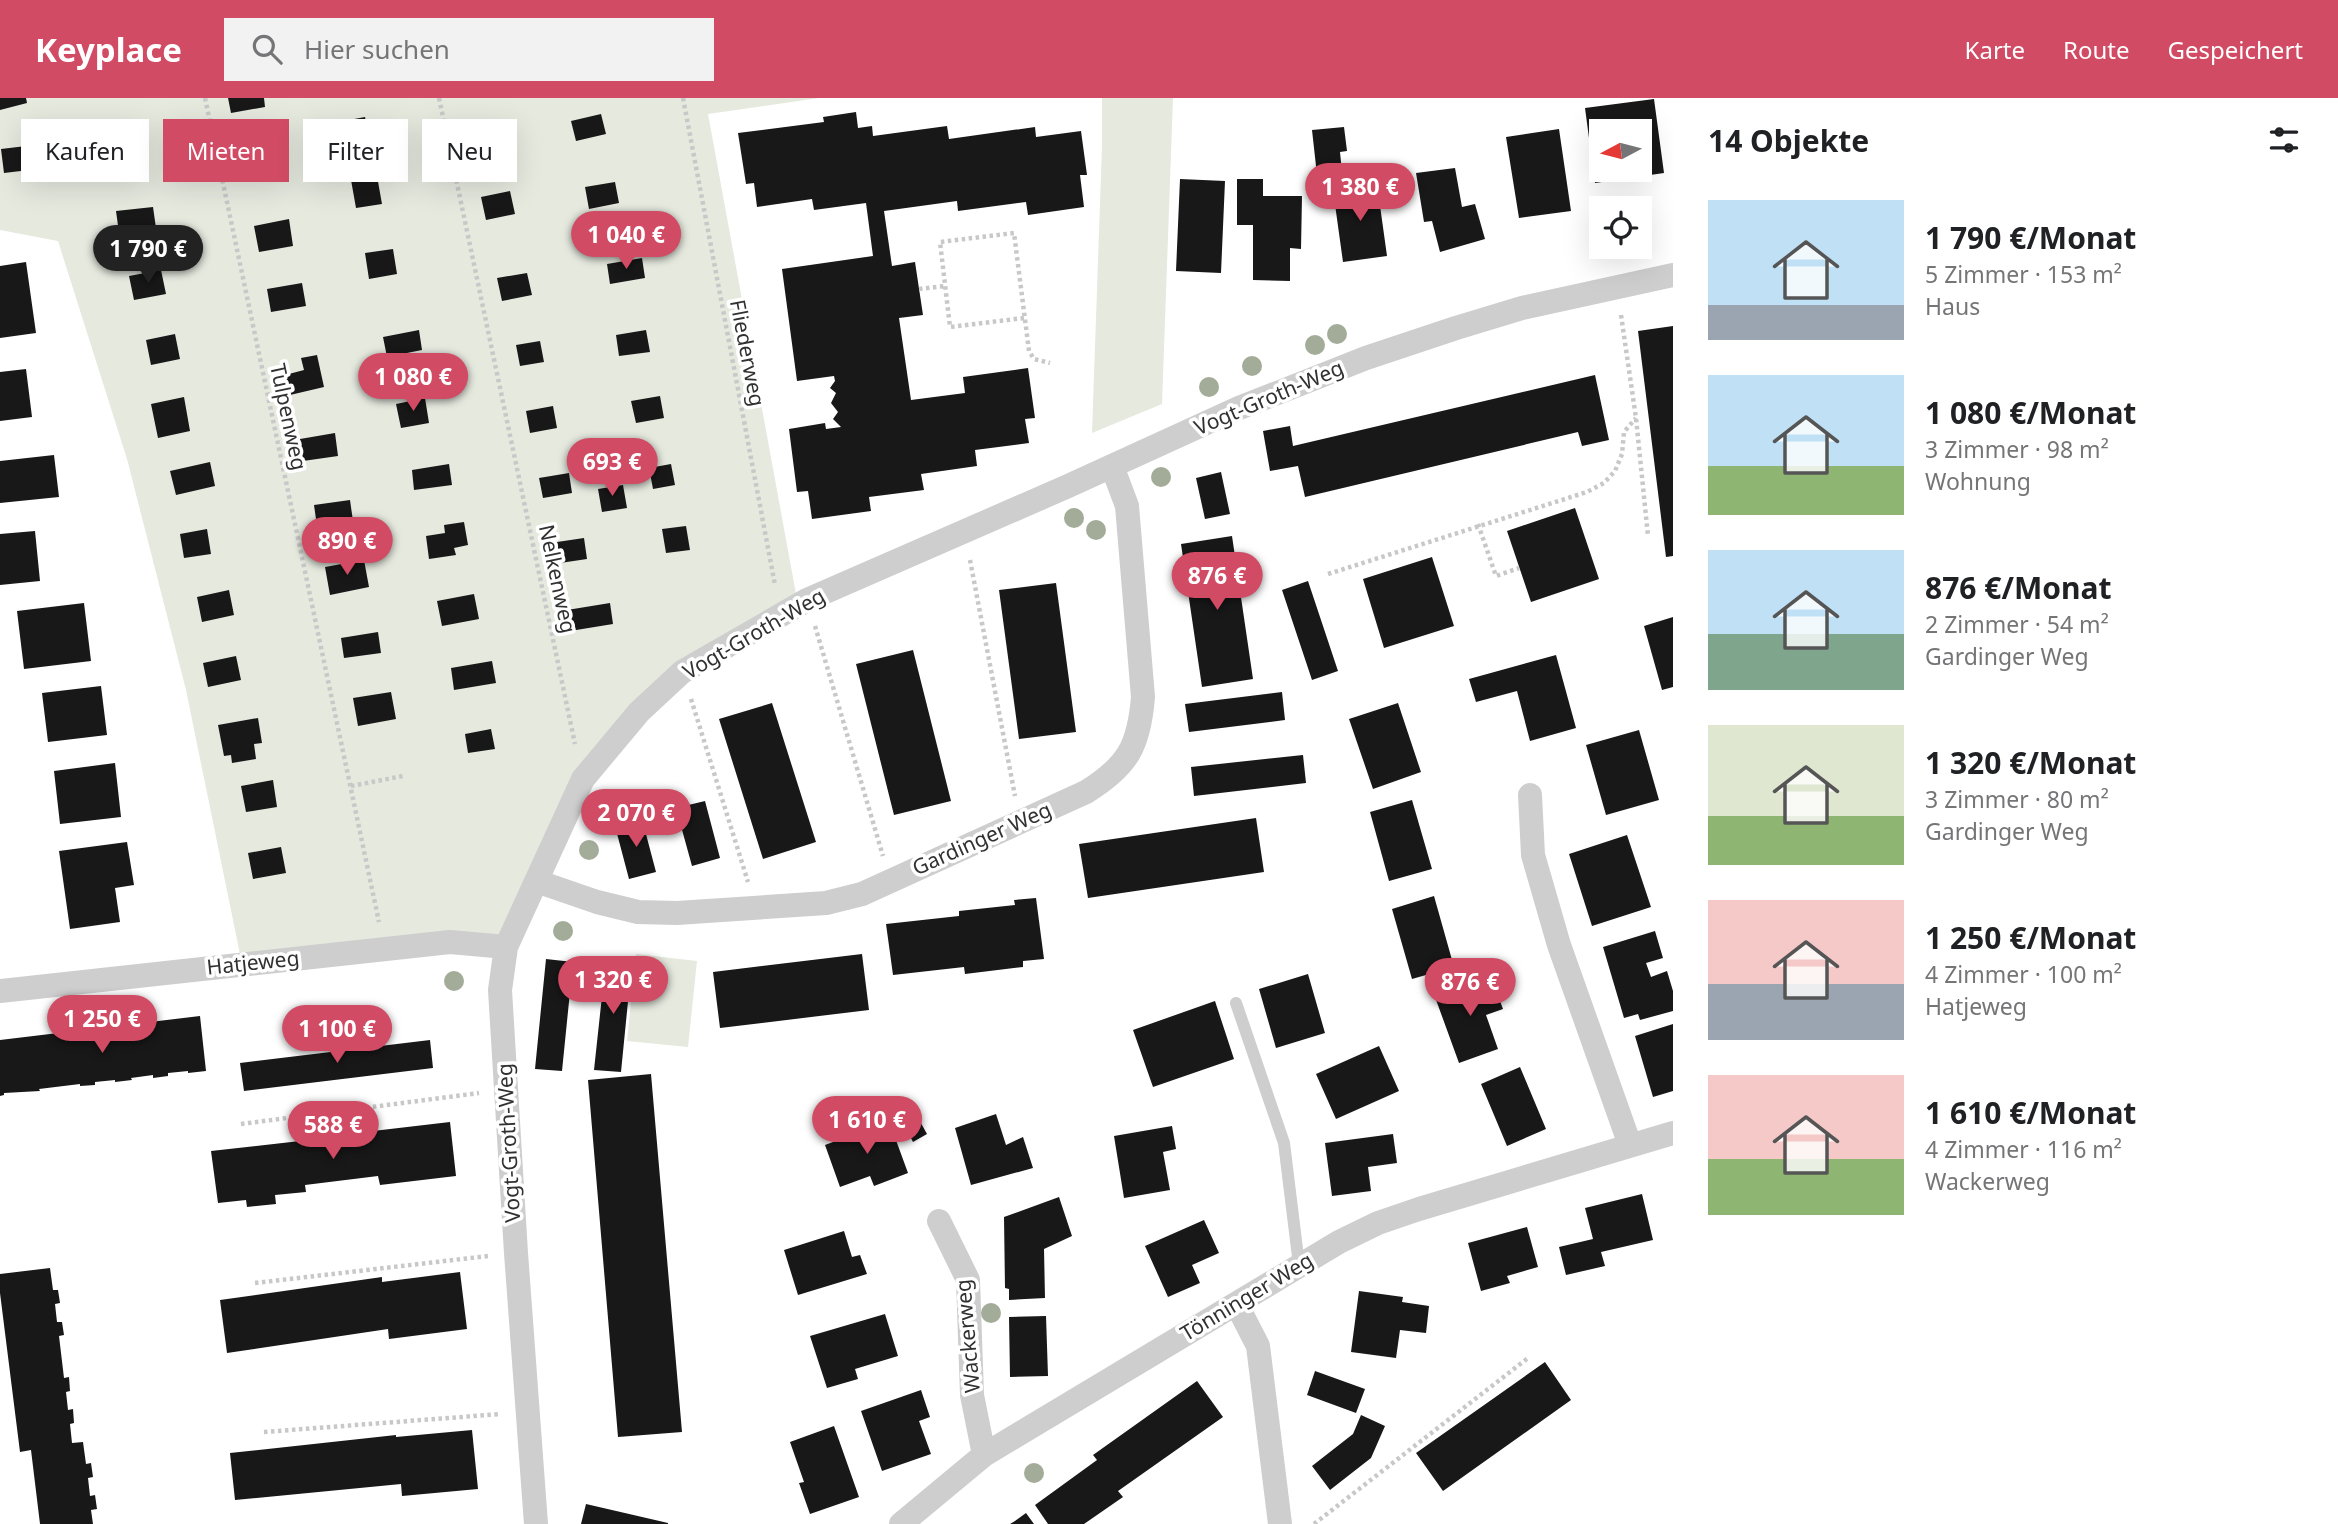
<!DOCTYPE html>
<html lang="de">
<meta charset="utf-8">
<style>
:root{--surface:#fff;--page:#f2f2f2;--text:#202124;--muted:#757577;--accent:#d04b63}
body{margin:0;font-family:"Noto Sans",sans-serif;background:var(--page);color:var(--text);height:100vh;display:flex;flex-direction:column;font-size:26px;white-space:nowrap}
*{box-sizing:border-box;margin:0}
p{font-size:23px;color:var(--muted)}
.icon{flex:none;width:38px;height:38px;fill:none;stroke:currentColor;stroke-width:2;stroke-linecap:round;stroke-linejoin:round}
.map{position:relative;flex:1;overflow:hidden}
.sheet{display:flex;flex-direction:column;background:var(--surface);width:665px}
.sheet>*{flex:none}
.top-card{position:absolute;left:21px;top:21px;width:665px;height:63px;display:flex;gap:14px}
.needle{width:46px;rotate:263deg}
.buttons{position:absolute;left:1589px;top:21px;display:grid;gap:14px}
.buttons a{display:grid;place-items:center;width:63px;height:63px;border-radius:0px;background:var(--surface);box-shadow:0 7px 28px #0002;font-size:35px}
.price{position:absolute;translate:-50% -60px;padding:0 16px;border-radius:24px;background:var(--accent);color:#fff;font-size:23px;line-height:46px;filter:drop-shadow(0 2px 4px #0008)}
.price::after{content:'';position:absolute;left:50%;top:42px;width:21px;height:16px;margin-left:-10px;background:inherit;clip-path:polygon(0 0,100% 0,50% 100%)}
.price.selected{background:#222;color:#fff}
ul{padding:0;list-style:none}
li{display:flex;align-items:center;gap:21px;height:175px;padding:0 35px}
li span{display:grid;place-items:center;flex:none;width:196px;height:140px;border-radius:0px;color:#555}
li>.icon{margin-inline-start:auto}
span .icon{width:84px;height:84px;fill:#fffc;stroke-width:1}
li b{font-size:30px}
h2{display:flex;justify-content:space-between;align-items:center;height:84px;padding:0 35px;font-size:30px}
.tag{padding:0 24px;border-radius:0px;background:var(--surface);box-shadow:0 7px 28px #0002;font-size:24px;line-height:63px}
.tag.selected{background:var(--accent);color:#fff}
header{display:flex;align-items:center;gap:42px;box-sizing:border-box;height:98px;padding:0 35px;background:var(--accent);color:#fff}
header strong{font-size:33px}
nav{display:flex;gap:38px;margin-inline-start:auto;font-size:24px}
.search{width:490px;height:63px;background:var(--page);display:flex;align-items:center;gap:18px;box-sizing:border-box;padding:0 24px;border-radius:0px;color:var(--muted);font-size:26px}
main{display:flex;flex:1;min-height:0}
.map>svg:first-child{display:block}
.green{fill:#e5e9de}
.building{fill:#181818;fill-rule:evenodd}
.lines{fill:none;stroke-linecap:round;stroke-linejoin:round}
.path{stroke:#c8c8c8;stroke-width:4.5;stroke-dasharray:3.5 3.5;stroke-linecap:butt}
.service{stroke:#cecece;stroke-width:12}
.minor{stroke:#cecece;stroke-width:24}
.tree{fill:#a3ac98}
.labels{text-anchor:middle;stroke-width:7;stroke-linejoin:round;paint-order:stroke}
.street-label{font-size:21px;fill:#313131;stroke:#fff}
</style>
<header>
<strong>Keyplace</strong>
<div class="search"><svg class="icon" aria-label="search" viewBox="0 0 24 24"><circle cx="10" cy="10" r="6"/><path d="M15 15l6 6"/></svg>Hier suchen</div>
<nav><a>Karte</a><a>Route</a><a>Gespeichert</a></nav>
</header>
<main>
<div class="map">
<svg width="1673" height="1426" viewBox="0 0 1673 1426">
<rect width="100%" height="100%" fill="#fff"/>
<path class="green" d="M 0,0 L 819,0 L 708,16 L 798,507 L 680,576 L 605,654 L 506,849 L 242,866 L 186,592 L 127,361 L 58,143 L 0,132 Z
M 1102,0 L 1173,0 L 1162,306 L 1092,335 L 1102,48 Z
M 636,856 L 697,863 L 688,949 L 627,943 Z"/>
<path class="building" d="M 0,0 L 26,0 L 27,5 L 0,12 Z
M 228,0 L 264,0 L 265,9 L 231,15 Z
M 1654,1 L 1664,75 L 1595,85 L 1585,10 ZM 1601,33 L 1640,33 L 1640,72 L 1601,72 Z
M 856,14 L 858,30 L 872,28 L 873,38 L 947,28 L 949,41 L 1035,29 L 1036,39 L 1081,33 L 1087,77 L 1080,77 L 1084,109 L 1028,117 L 1026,104 L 958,113 L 957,103 L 884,113 L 892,168 L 915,164 L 923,217 L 899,220 L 911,302 L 965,295 L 963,279 L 1028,270 L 1035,320 L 1025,321 L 1029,345 L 975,352 L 977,368 L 921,376 L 924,392 L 869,399 L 871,413 L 812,421 L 808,393 L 797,394 L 789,331 L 825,325 L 826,331 L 841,329 L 833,321 L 838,314 L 831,305 L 836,295 L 830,290 L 835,283 L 834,278 L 797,283 L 782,171 L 873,158 L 866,105 L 814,112 L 812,101 L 757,109 L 754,85 L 746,86 L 738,35 L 824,24 L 823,19 Z
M 601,16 L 606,36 L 576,43 L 571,23 Z
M 365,19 L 369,38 L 342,44 L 338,24 Z
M 498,27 L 501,50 L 470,54 L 467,31 Z
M 1344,29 L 1347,53 L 1340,54 L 1343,84 L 1318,86 L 1312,32 Z
M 1559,31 L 1571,113 L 1519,120 L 1506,39 Z
M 133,35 L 136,60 L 112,63 L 109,38 Z
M 43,46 L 46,70 L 4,75 L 1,51 Z
M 277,53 L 281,73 L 242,81 L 238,61 Z
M 1455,70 L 1462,109 L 1475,106 L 1485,141 L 1440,154 L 1432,123 L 1424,124 L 1416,75 Z
M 377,78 L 382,106 L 356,110 L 351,82 Z
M 1180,81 L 1225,83 L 1221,175 L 1176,173 Z
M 1237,81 L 1263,81 L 1263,98 L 1302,98 L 1301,151 L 1290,150 L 1290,183 L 1253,182 L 1253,127 L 1237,127 Z
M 615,84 L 619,105 L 589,111 L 585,89 Z
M 1377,86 L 1387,158 L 1343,164 L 1333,92 Z
M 510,93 L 515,116 L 486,122 L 481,99 Z
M 153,109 L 157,137 L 120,142 L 116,113 Z
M 289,121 L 293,148 L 259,154 L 254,128 Z
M 393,151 L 397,176 L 369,181 L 365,155 Z
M 642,160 L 645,180 L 610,186 L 607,166 Z
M 26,164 L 36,235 L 0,240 L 0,168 Z
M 161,172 L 166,196 L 134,202 L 129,178 Z
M 527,175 L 532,197 L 502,203 L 497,180 Z
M 302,185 L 306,208 L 271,214 L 267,191 Z
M 1673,228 L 1673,458 L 1666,459 L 1638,233 Z
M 419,232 L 422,252 L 387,259 L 383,239 Z
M 646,232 L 650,254 L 619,258 L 616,237 Z
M 175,236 L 180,261 L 151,267 L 146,242 Z
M 540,243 L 544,264 L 520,268 L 516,247 Z
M 317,257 L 324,289 L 290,297 L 285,277 L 304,272 L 301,260 Z
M 26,271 L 32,319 L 0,323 L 0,274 Z
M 1595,277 L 1609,342 L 1582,348 L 1578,334 L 1305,399 L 1298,368 L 1270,373 L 1263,333 L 1290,328 L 1293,348 Z
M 660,298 L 664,320 L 636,325 L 631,303 Z
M 184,299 L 190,333 L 158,340 L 151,306 Z
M 425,300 L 429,325 L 401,330 L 396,306 Z
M 553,308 L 557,330 L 530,335 L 526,313 Z
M 335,335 L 338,358 L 303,363 L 300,341 Z
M 54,357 L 59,399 L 0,405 L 0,363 Z
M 210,364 L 215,388 L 176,397 L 170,373 Z
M 449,366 L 452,387 L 414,392 L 412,372 Z
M 671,366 L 675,387 L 653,391 L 649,370 Z
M 1221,374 L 1230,416 L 1205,421 L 1196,380 Z
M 569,375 L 572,395 L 543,400 L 539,380 Z
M 623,387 L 627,410 L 602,414 L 598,391 Z
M 350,402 L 353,423 L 317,428 L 314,407 Z
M 1575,410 L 1599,481 L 1531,504 L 1507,433 Z
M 464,424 L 468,447 L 454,450 L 456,457 L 429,461 L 426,438 L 445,435 L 444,427 Z
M 686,428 L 690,452 L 666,455 L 662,431 Z
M 207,431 L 211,456 L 184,460 L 180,436 Z
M 35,433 L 40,483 L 0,487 L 0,436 Z
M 1232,438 L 1253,581 L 1202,589 L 1181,446 Z
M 584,440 L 587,461 L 560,465 L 557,444 Z
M 1432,459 L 1454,528 L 1384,550 L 1363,481 Z
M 364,462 L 369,489 L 330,497 L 325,469 Z
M 1308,483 L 1338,573 L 1312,582 L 1282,492 Z
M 1056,485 L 1076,634 L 1019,641 L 999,492 Z
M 229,492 L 234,517 L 202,524 L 197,499 Z
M 474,496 L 479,521 L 442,528 L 437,503 Z
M 84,505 L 91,563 L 24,571 L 17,513 Z
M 610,505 L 613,526 L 570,533 L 567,512 Z
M 1673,519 L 1673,589 L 1662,592 L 1644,528 Z
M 378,534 L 381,555 L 344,560 L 341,540 Z
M 913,552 L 951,703 L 894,717 L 856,566 Z
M 1556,557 L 1576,630 L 1530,643 L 1517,593 L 1476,604 L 1469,581 Z
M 236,558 L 241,582 L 208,589 L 203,565 Z
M 492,563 L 496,585 L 454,592 L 451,570 Z
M 101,588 L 107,637 L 48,644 L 42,595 Z
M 391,594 L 396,621 L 358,628 L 353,600 Z
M 1282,594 L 1285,622 L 1189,634 L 1185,606 Z
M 772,605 L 816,744 L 763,761 L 719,621 Z
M 1398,605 L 1421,674 L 1373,691 L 1349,621 Z
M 258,620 L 262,645 L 254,646 L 256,661 L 232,665 L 231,657 L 224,658 L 218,627 Z
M 491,631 L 495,651 L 468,655 L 465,636 Z
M 1639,632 L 1659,702 L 1606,717 L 1586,647 Z
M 1303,657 L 1306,685 L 1194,698 L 1191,669 Z
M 115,665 L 121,719 L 60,726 L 54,673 Z
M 273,682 L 277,709 L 246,714 L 241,688 Z
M 1412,702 L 1432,771 L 1389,783 L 1370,714 Z
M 705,703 L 720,760 L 692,768 L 676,710 Z
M 1256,720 L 1264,774 L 1088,800 L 1079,746 Z
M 642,721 L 656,774 L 629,781 L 615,728 Z
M 1627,737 L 1651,809 L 1592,828 L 1569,756 Z
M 127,744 L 134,787 L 115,790 L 120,824 L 70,831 L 59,753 Z
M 281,749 L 286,775 L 253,781 L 248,755 Z
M 1434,798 L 1454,869 L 1412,881 L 1392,811 Z
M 1036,800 L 1044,861 L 1023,863 L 1023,869 L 965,876 L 964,869 L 893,877 L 886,826 L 959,818 L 959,813 L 1015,807 L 1014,802 Z
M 1655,833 L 1663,860 L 1646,865 L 1651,879 L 1667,873 L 1673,893 L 1673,913 L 1640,922 L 1638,916 L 1624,920 L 1603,849 Z
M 862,856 L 869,912 L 720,930 L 713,874 Z
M 546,861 L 573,864 L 562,973 L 535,971 Z
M 606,861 L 632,863 L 621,974 L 594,972 Z
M 1308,876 L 1325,935 L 1276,950 L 1259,891 Z
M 1491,879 L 1503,911 L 1486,917 L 1498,951 L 1459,965 L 1435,899 Z
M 1215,903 L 1234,961 L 1153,989 L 1133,932 Z
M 200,918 L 206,973 L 188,975 L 188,973 L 168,975 L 168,978 L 153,980 L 153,977 L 131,980 L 132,982 L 115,984 L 115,982 L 95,984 L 95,987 L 80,988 L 80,986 L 39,991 L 40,993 L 4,995 L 4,997 L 0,998 L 0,942 Z
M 1673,926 L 1673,993 L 1653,999 L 1635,938 Z
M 430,942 L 433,970 L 244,993 L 240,965 Z
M 1379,948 L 1399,993 L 1336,1021 L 1316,976 Z
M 1520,969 L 1546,1031 L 1507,1048 L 1481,986 Z
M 651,976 L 682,1334 L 618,1339 L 588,982 Z
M 912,1009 L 927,1036 L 913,1044 L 899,1017 Z
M 996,1016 L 1006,1047 L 1023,1039 L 1033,1070 L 971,1087 L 955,1030 Z
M 889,1023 L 908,1075 L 874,1088 L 870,1078 L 840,1089 L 825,1047 Z
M 450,1024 L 456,1078 L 380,1087 L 378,1078 L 305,1087 L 306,1094 L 275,1097 L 276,1106 L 247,1109 L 246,1102 L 218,1105 L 211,1053 L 300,1043 L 299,1036 L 372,1028 L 373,1033 Z
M 1172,1028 L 1176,1051 L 1163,1054 L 1170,1092 L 1124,1100 L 1114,1038 Z
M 1393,1036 L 1397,1065 L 1368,1069 L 1371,1093 L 1332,1098 L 1325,1045 Z
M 1642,1096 L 1653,1142 L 1601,1154 L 1605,1168 L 1566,1177 L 1559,1149 L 1593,1141 L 1585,1110 Z
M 1059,1099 L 1072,1138 L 1044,1151 L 1045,1200 L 1009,1202 L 1009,1191 L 1005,1190 L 1004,1119 Z
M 1204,1122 L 1219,1155 L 1192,1167 L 1200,1185 L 1168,1199 L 1145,1148 Z
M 1527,1129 L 1538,1169 L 1507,1178 L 1510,1185 L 1481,1193 L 1468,1145 Z
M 844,1133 L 852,1159 L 860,1157 L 867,1176 L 798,1197 L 784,1152 Z
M 50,1170 L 53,1192 L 58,1192 L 60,1205 L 55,1206 L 57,1224 L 62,1224 L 64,1237 L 59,1238 L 64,1280 L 69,1279 L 70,1293 L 66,1294 L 68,1312 L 73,1311 L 74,1325 L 70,1326 L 72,1345 L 83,1344 L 86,1366 L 91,1365 L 93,1379 L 88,1380 L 90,1398 L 95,1397 L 97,1411 L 91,1412 L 93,1426 L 40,1426 L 31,1352 L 20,1354 L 0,1195 L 0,1176 Z
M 460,1174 L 467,1231 L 389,1241 L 388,1231 L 227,1255 L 220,1202 L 382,1179 L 382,1184 Z
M 1359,1193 L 1403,1199 L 1402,1204 L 1429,1208 L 1426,1235 L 1400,1232 L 1396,1260 L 1351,1254 Z
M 885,1216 L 898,1258 L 855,1271 L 858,1281 L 827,1290 L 810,1238 Z
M 1046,1218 L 1048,1278 L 1010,1279 L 1009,1219 Z
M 1545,1264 L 1571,1302 L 1443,1393 L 1416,1355 Z
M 1315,1273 L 1365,1291 L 1356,1315 L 1307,1297 Z
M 1197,1283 L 1223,1319 L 1118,1393 L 1123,1399 L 1084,1426 L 1048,1426 L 1035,1407 L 1097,1362 L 1093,1357 Z
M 921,1292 L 930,1319 L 919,1323 L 931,1356 L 882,1373 L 861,1313 Z
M 1361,1317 L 1385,1328 L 1371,1360 L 1330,1392 L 1312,1368 L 1353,1336 Z
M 834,1328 L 859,1399 L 810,1416 L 799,1385 L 804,1384 L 790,1344 Z
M 472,1332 L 478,1391 L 402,1398 L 401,1386 L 235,1402 L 230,1355 L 396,1337 L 396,1339 Z
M 586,1406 L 668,1425 L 668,1426 L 581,1426 Z
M 1026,1415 L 1034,1426 L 1010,1426 L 1015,1423 Z"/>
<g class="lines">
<path class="path" d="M 205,0 L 379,824
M 439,0 L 575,646
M 683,0 L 775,487
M 919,191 L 945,188
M 1621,217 L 1636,320 L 1648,438
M 1024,220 L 950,229 L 940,144 L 1014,135 L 1029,253 L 1034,261 L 1050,265
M 1478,426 L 1496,478 L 1519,470
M 970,462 L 1015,698
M 1328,476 L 1587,394 L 1604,385 L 1615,373 L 1622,356 L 1624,334 L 1636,320
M 815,528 L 883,758
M 691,601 L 748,784
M 351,688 L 403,678
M 241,1026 L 479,995
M 255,1185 L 488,1158
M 264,1334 L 501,1316
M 1314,1426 L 1528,1260"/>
<path class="service" d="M 1236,905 L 1284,1045 L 1299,1167"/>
<path class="minor" d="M 1530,697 L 1533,757 L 1559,847 L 1630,1047
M 536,783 L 597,804 L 638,814 L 677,815 L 826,805 L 862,796 L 1086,694 C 1128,668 1139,648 1143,599 L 1127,408 L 1112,368
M 0,893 L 450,844 L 506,849
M 939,1123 L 968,1182 L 972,1297 L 984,1357
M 1237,1207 L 1258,1248 L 1280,1426
M 536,1426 L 516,1155 L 500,892 L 506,849 L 583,681 L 639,614 L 682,574 L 807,502 L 1066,389 L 1239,310 L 1366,260 L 1456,230 L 1522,210 L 1673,177
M 901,1426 L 984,1357 L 1339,1144 L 1378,1125 L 1419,1111 L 1673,1035"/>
</g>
<g class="tree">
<circle cx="1337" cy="236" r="10"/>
<circle cx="1315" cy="247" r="10"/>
<circle cx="1252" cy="268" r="10"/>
<circle cx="1209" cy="289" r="10"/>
<circle cx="1161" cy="379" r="10"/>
<circle cx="1074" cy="420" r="10"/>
<circle cx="1096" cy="432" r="10"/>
<circle cx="589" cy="752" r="10"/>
<circle cx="563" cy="833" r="10"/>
<circle cx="454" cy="883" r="10"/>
<circle cx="991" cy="1215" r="10"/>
<circle cx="1034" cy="1375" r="10"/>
</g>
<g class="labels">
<g class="street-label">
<text transform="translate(747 255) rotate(79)" y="7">Fliederweg</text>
<text transform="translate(1269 300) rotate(-23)" y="7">Vogt-Groth-Weg</text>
<text transform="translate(288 319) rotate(78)" y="7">Tulpenweg</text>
<text transform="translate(557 481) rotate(78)" y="7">Nelkenweg</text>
<text transform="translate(754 536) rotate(-30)" y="7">Vogt-Groth-Weg</text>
<text transform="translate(982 741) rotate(-24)" y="7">Gardinger Weg</text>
<text transform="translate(253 865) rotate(-6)" y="7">Hatjeweg</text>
<text transform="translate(509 1045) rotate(-93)" y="7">Vogt-Groth-Weg</text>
<text transform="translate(1247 1199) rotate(-31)" y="7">Tönninger Weg</text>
<text transform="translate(968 1238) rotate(-95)" y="7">Wackerweg</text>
</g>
</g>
</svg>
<div class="buttons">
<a><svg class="needle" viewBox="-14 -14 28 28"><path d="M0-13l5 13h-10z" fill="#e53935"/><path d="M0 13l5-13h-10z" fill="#757577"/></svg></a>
<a><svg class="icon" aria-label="locate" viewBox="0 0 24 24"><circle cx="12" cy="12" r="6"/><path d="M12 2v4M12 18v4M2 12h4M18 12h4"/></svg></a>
</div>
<b class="price" style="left:1360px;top:125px">1 380 €</b>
<b class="price" style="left:626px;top:173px">1 040 €</b>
<b class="price selected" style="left:148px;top:187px">1 790 €</b>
<b class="price" style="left:413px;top:315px">1 080 €</b>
<b class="price" style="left:612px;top:400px">693 €</b>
<b class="price" style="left:347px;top:479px">890 €</b>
<b class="price" style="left:1217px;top:514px">876 €</b>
<b class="price" style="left:636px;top:751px">2 070 €</b>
<b class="price" style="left:613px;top:918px">1 320 €</b>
<b class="price" style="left:1470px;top:920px">876 €</b>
<b class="price" style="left:102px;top:957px">1 250 €</b>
<b class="price" style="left:337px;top:967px">1 100 €</b>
<b class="price" style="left:867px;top:1058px">1 610 €</b>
<b class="price" style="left:333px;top:1063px">588 €</b>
<div class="top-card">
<a class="tag">Kaufen</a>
<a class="tag selected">Mieten</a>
<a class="tag">Filter</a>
<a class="tag">Neu</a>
</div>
</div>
<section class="sheet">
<h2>14 Objekte<svg class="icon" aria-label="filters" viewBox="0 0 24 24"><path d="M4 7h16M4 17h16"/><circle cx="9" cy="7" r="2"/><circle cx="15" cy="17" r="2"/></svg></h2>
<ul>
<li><span style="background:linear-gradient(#bfe0f5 75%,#9aa5b1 0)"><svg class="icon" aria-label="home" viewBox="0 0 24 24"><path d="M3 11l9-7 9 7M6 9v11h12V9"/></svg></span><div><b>1 790 €/Monat</b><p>5 Zimmer · 153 m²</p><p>Haus</p></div></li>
<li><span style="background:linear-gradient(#bfe0f5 65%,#8fb573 0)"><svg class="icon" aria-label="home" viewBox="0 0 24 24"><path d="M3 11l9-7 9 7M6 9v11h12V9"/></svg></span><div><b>1 080 €/Monat</b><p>3 Zimmer · 98 m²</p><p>Wohnung</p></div></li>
<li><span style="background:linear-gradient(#bfe0f5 60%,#7fa58c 0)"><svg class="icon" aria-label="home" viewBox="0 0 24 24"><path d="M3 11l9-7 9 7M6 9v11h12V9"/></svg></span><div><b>876 €/Monat</b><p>2 Zimmer · 54 m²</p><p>Gardinger Weg</p></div></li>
<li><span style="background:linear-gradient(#dfe7d0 65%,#8fb573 0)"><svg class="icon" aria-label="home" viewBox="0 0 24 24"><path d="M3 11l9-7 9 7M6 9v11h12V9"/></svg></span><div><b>1 320 €/Monat</b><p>3 Zimmer · 80 m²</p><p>Gardinger Weg</p></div></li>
<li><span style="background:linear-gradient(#f6c9c9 60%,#9aa5b1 0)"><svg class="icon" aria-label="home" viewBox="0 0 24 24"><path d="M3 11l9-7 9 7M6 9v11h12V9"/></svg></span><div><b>1 250 €/Monat</b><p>4 Zimmer · 100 m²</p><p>Hatjeweg</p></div></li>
<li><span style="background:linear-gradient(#f6c9c9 60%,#8fb573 0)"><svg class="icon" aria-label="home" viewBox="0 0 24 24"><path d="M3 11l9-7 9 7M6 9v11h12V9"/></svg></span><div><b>1 610 €/Monat</b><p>4 Zimmer · 116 m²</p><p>Wackerweg</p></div></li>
</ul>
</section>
</main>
